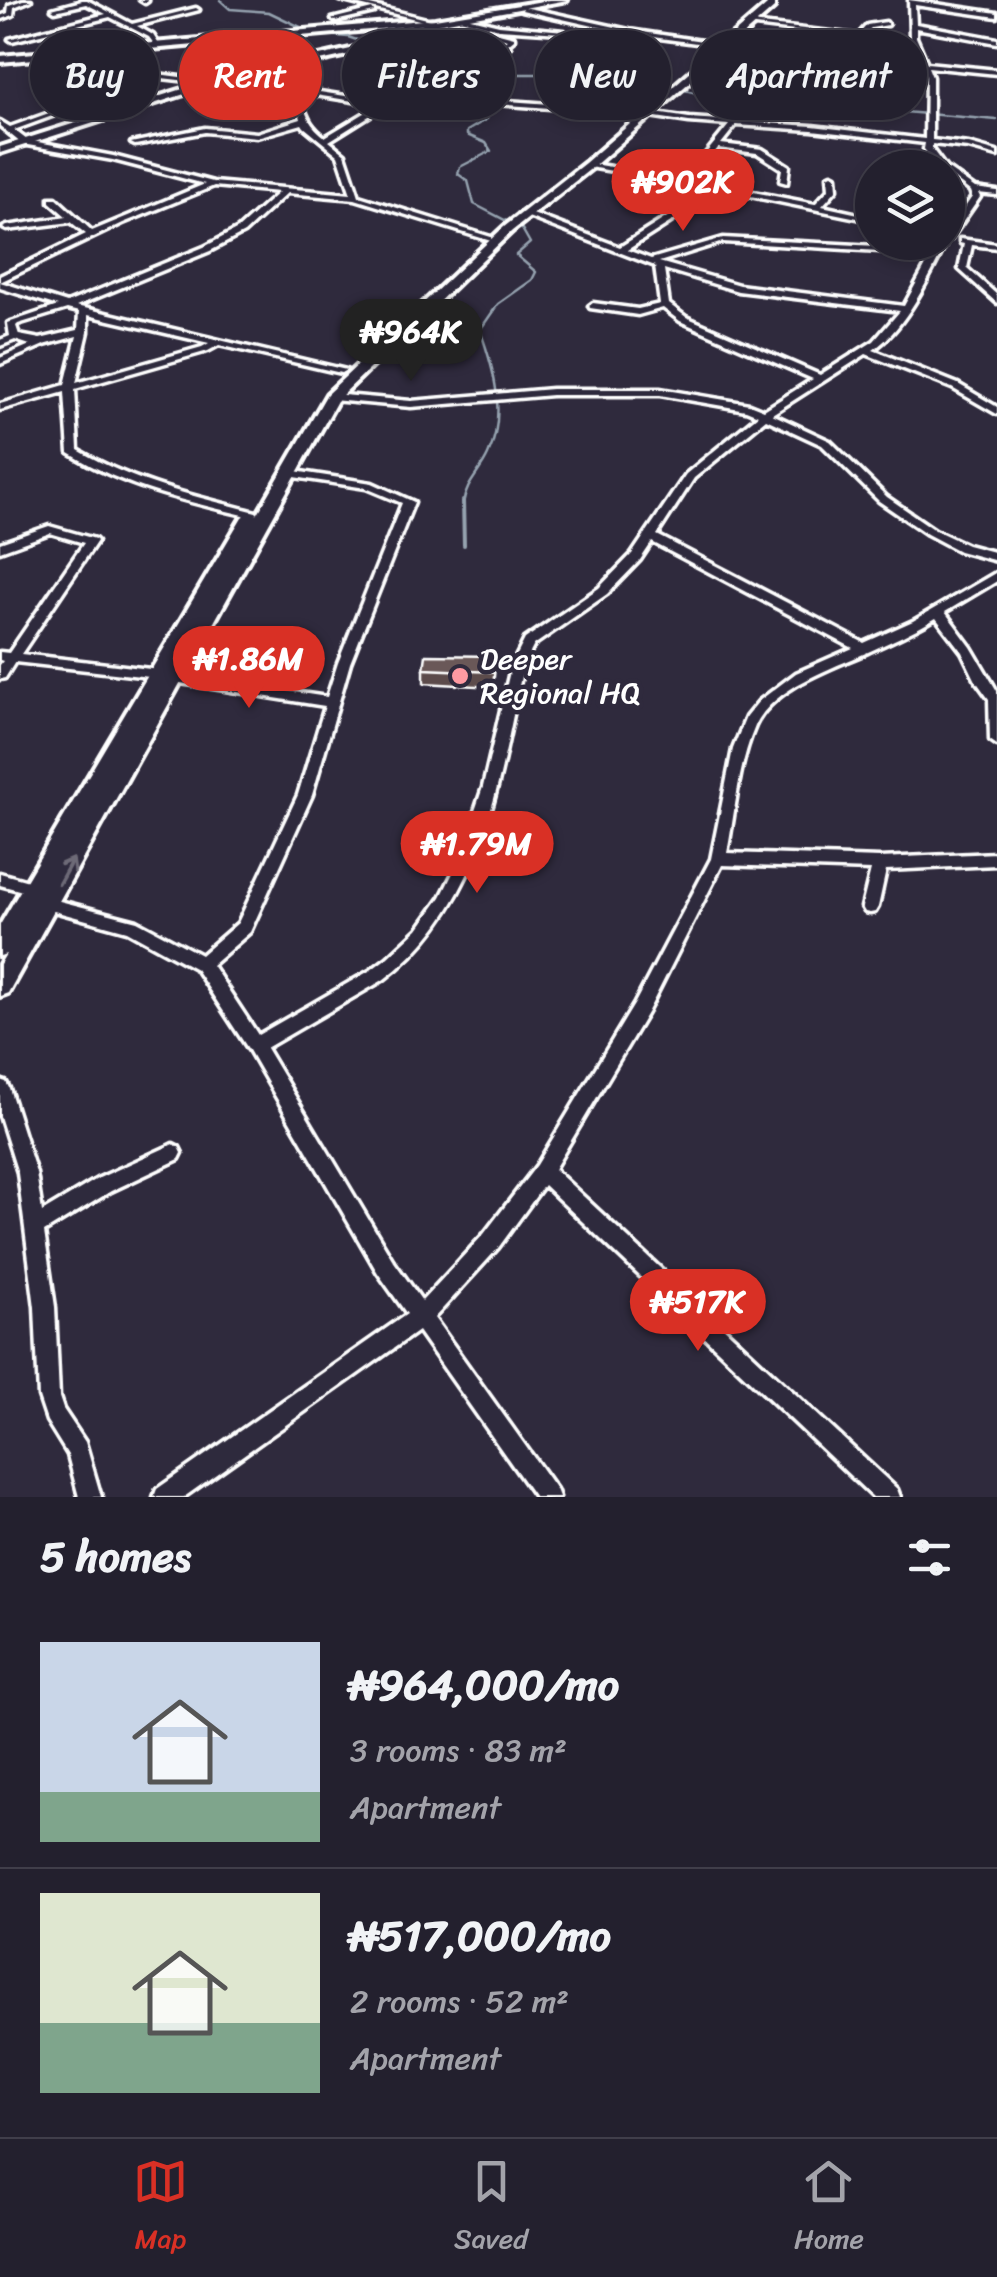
<!DOCTYPE html>
<meta charset="utf-8">
<style>
:root{--surface:#23202e;--page:#2f2d3a;--text:#f1f3f6;--muted:#a3a3aa;--line:#403e4a;--accent:#d93025}
body{margin:0;font-family:Sriracha,sans-serif;background:var(--page);color:var(--text);height:100vh;display:flex;flex-direction:column;font-size:38px;white-space:nowrap}
*{box-sizing:border-box;margin:0}
p{font-size:32px;color:var(--muted)}
.icon{flex:none;width:55px;height:55px;fill:none;stroke:currentColor;stroke-width:2;stroke-linecap:round;stroke-linejoin:round}
.map{position:relative;height:1497px;overflow:hidden}
.sheet{display:flex;flex-direction:column;background:var(--surface);flex:1}
.sheet>*{flex:none}
.top-card{position:absolute;left:30px;top:30px;width:938px;height:90px;display:flex;gap:20px}
.controls{position:absolute;left:855px;top:150px;display:grid;gap:20px}
.controls a{display:grid;place-items:center;width:110px;height:110px;border-radius:50%;background:var(--surface);box-shadow:0 5px 15px #0003,0 0 0 2px var(--line);font-size:50px}
.price{position:absolute;translate:-50% -85px;padding:0 22px;border-radius:35px;background:var(--accent);color:#fff;font-size:32px;line-height:65px;filter:drop-shadow(0 2px 5px #0008)}
.price::after{content:'';position:absolute;left:50%;top:60px;width:30px;height:22px;margin-left:-15px;background:inherit;clip-path:polygon(0 0,100% 0,50% 100%)}
.price.active{background:#222;color:#fff}
ul{padding:0;list-style:none}
li{display:flex;align-items:center;gap:30px;height:250px;padding:0 40px}
li+li{border-top:2px solid var(--line)}
li span{display:grid;place-items:center;flex:none;width:280px;height:200px;border-radius:0px;color:#555}
li>.icon{margin-inline-start:auto}
span .icon{width:120px;height:120px;fill:#fffc;stroke-width:1}
li b{font-size:42px}
h2{display:flex;justify-content:space-between;align-items:center;height:120px;padding:0 40px;font-size:42px}
.tag{padding:0 35px;border-radius:45px;background:var(--surface);box-shadow:0 5px 15px #0003,0 0 0 2px var(--line);font-size:35px;line-height:90px}
.tag.active{background:var(--accent);color:#fff}
.tab-bar{display:flex;justify-content:space-around;align-items:center;height:140px;border-top:2px solid var(--line);background:var(--surface);font-size:28px;color:var(--muted)}
.tab-bar a{display:grid;justify-items:center;gap:5px}
.tab-bar .active{color:var(--accent)}
.map>svg:first-child{display:block}
.lines{fill:none;stroke-linecap:round;stroke-linejoin:round}
.stream-far1{stroke:#95a2af;stroke-width:2.5}
.stream{stroke:#95a2af;stroke-width:4}
.street-casing{stroke:#fff;stroke-width:7}
.secondary-casing{stroke:#fff;stroke-width:8}
.street{fill:#2f2a3d;fill-rule:evenodd}
.secondary{fill:#2f2a3d;fill-rule:evenodd}
.wall{fill:#5b4c4c;stroke:#fff;stroke-width:2.5}
.building{fill:#6a5858;stroke:#fff;stroke-width:2.5}
.oneway{stroke:#6d6a77}
.poi-dot{fill:#ff9aa2;stroke:#2f2a3d;stroke-width:4}
.labels{text-anchor:middle;stroke-width:9;stroke-linejoin:round;paint-order:stroke}
.poi-label{font-size:30px;fill:#fff;stroke:#2f2a3d;text-anchor:start}
</style>
<div class="map">
<svg width="997" height="1497" viewBox="0 0 997 1497">
<rect width="100%" height="100%" fill="#2f2a3d"/>
<filter id="ink" filterUnits="userSpaceOnUse"><feTurbulence type="fractalNoise" baseFrequency=".01" numOctaves="2"/><feDisplacementMap in="SourceGraphic" scale="20" xChannelSelector="R" yChannelSelector="G"/><feConvolveMatrix kernelMatrix="1 2 1 2 8 2 1 2 1" color-interpolation-filters="sRGB"/></filter>
<g filter="url(#ink)">
<g class="lines">
<path class="stream-far1" d="M 220,0 L 230,9 L 269,12 L 315,34 L 348,37 L 383,49 L 406,68 L 446,82 L 482,83 L 497,75 L 518,74 L 615,74 L 706,95 L 997,120
M 463,504 C 466,483 480,473 488,455 C 507,415 494,369 480,330 L 498,304 L 532,280 L 536,272 L 516,255 L 530,243 L 522,229 L 474,204 L 468,181 L 458,174 L 460,167 L 491,151 L 486,143 L 467,135 L 467,131 L 487,119 L 489,108 L 497,99 L 483,84"/>
<path class="stream" d="M 463,501 L 464,545"/>
<g class="street-casing">
<path id="street" d="M 23,0 L 31,0 L 14,7 L 13,15 L 0,20 L 0,16 L 8,13 L 9,5 Z
M 80,0 L 87,0 L 132,24 L 196,8 L 199,10 L 137,26 L 153,35 L 160,46 L 157,48 L 149,37 L 110,17 L 12,41 L 9,39 L 106,14 L 86,4 L 55,11 L 52,9 L 82,1 Z
M 140,0 L 147,0 L 148,1 L 145,3 Z
M 340,0 L 350,0 L 438,22 L 435,24 Z
M 909,0 L 997,13 L 997,17 L 915,5 L 916,24 L 997,39 L 997,43 L 916,28 L 916,37 L 927,63 L 997,70 L 997,74 L 928,67 L 932,77 L 932,140 L 969,144 L 997,152 L 997,156 L 968,148 L 932,144 L 932,149 L 946,168 L 939,168 L 924,149 L 925,143 L 812,130 L 736,125 L 721,144 L 762,149 L 789,166 L 787,183 L 780,181 L 782,169 L 757,153 L 718,148 L 692,180 L 815,204 L 829,189 L 828,176 L 832,174 L 836,176 L 837,189 L 822,206 L 872,217 L 872,221 L 721,190 L 627,250 L 651,259 L 723,238 L 935,249 L 939,242 L 947,242 C 929,277 906,328 873,350 L 958,384 L 997,407 L 997,414 L 952,388 L 866,354 L 772,414 L 830,441 L 887,497 L 935,530 L 967,545 L 997,553 L 997,561 L 959,551 L 927,534 L 879,501 L 822,445 L 766,419 L 694,478 L 657,535 L 864,643 L 913,621 L 997,572 L 997,581 L 945,612 L 971,647 L 997,691 L 997,745 L 990,740 L 989,699 L 976,681 L 962,652 L 936,618 C 915,631 890,642 868,652 C 833,668 773,687 755,726 C 738,765 735,812 727,853 L 880,858 L 997,853 L 997,865 L 886,870 L 878,907 L 875,912 L 870,913 L 865,912 L 862,907 L 871,870 L 722,865 L 647,1013 L 554,1169 L 897,1489 L 900,1497 L 873,1497 L 544,1185 L 498,1248 L 434,1318 L 556,1489 L 559,1497 L 535,1497 L 418,1331 L 184,1497 L 154,1497 L 157,1489 L 407,1314 L 378,1273 L 249,1050 L 196,969 L 127,931 L 43,908 L 40,904 L 43,900 L 48,898 L 137,921 L 201,955 L 238,923 L 298,795 L 325,706 L 174,682 L 168,678 L 174,674 L 327,697 L 338,663 L 402,503 L 366,488 L 288,476 L 283,473 L 288,470 L 372,483 L 414,502 L 350,663 L 312,795 L 250,932 L 212,965 L 258,1035 L 371,970 L 387,958 L 418,929 L 441,897 L 457,865 L 483,787 L 511,667 L 525,639 L 599,588 L 632,554 L 686,474 L 758,415 L 746,410 L 660,395 L 552,395 L 411,407 L 332,400 L 327,397 L 332,394 L 411,401 L 552,389 L 660,389 L 749,404 L 764,410 L 813,379 L 680,321 L 663,308 L 638,315 L 590,308 L 589,306 L 593,303 L 638,309 L 660,304 L 655,266 L 523,215 L 530,213 L 620,247 L 713,188 L 589,167 L 585,165 L 586,163 L 685,179 L 729,125 L 689,122 L 636,114 L 481,103 L 385,106 L 329,141 L 345,154 L 359,196 L 491,237 L 491,241 L 355,199 L 287,193 L 244,233 L 210,251 L 76,306 L 346,370 L 341,373 L 219,345 L 208,351 L 75,389 L 78,450 C 133,483 194,496 256,512 L 258,514 L 252,517 C 189,502 125,488 69,453 L 65,392 L 0,410 L 0,404 L 65,385 L 77,336 L 44,345 L 0,364 L 0,358 L 30,345 L 15,340 L 0,346 L 0,340 L 10,336 L 8,323 L 58,306 L 0,288 L 0,282 L 67,303 L 204,247 L 238,229 L 279,192 L 214,186 L 123,223 L 0,282 L 0,276 L 86,234 L 71,222 L 7,230 L 3,228 L 7,226 L 67,217 L 50,202 L 50,198 L 56,198 L 92,231 L 205,184 L 113,160 L 22,144 L 0,126 L 0,121 L 10,127 L 113,90 L 115,93 L 14,130 L 27,140 L 113,156 L 213,182 L 351,194 L 338,155 L 304,127 L 302,124 L 257,137 L 205,132 L 135,145 L 131,143 L 205,128 L 257,133 L 301,119 L 298,106 L 289,91 L 274,88 L 231,108 L 227,108 L 227,106 L 266,87 L 225,80 L 227,77 L 287,87 L 290,84 L 294,88 L 384,102 L 481,99 L 636,110 L 689,118 L 812,126 L 925,139 L 926,77 L 922,66 L 787,53 L 730,41 L 733,39 L 787,49 L 920,62 L 910,37 ZM 297,92 L 378,105 L 325,137 C 305,122 308,113 297,92 ZM 723,242 L 932,254 L 904,306 L 739,285 L 659,262 ZM 664,269 L 738,291 L 900,311 L 874,341 L 820,375 L 686,317 L 669,304 ZM 67,309 L 79,312 L 78,330 L 40,339 L 19,335 L 16,326 L 18,324 ZM 88,315 L 209,343 L 202,347 L 76,383 L 88,332 ZM 652,542 L 853,648 L 796,673 L 759,701 L 746,717 L 733,749 L 711,859 L 635,1003 L 537,1165 L 484,1234 L 422,1301 L 392,1259 L 266,1048 L 383,980 C 485,904 498,782 523,667 L 534,645 L 607,594 L 640,560 Z
M 524,7 L 629,30 L 722,44 L 719,46 L 630,34 L 607,53 L 605,50 L 625,33 L 522,10 Z
M 372,9 L 374,12 L 335,21 L 332,19 Z
M 462,16 L 499,25 L 564,31 L 561,33 L 499,29 L 460,19 Z
M 886,22 L 888,25 L 871,28 L 860,39 L 747,25 L 750,23 L 858,35 L 867,25 Z
M 491,31 L 514,37 L 514,39 L 508,44 L 510,47 L 500,44 L 507,39 L 489,34 Z
M 70,52 L 128,70 L 217,82 L 214,84 L 127,74 L 68,55 Z
M 948,169 L 975,188 L 997,191 L 997,195 L 978,193 L 980,197 L 951,239 L 948,239 L 948,232 L 972,197 L 970,191 L 948,174 Z
M 960,239 L 997,244 L 997,248 L 972,245 L 967,268 L 997,295 L 997,303 L 959,269 L 964,244 L 960,243 Z
M 49,526 L 95,539 L 97,541 L 21,654 L 159,670 L 165,674 L 164,677 L 159,678 L 15,662 L 5,678 L 0,679 L 0,665 L 3,661 L 0,660 L 0,652 L 9,653 L 84,543 L 50,533 L 0,551 L 0,543 Z
M 0,873 L 39,884 L 42,888 L 39,892 L 34,894 L 0,885 Z
M 0,1080 L 6,1082 L 9,1088 L 36,1173 L 42,1212 L 97,1179 L 167,1147 L 173,1144 L 179,1147 L 182,1153 L 179,1159 L 111,1191 L 44,1232 L 55,1307 L 59,1397 L 63,1409 L 85,1442 L 101,1497 L 79,1497 L 68,1455 L 47,1421 L 39,1397 L 35,1307 L 18,1173 L 0,1116 Z"/>
</g>
<g class="secondary-casing">
<path id="secondary" d="M 549,0 L 567,0 L 437,24 L 415,40 L 216,84 L 0,153 L 0,147 L 211,80 L 409,36 L 427,25 L 0,62 L 0,56 L 435,19 Z
M 766,0 L 774,0 L 774,8 L 593,167 L 512,231 L 338,399 L 8,993 L 0,996 L 0,964 L 6,954 L 0,956 L 0,925 L 242,517 L 250,512 L 257,515 L 327,394 L 504,227 L 585,163 L 767,5 Z"/>
</g>
<use href="#street" class="street"/>
<use href="#secondary" class="secondary"/>
</g>
<path class="wall" d="M 496,656 L 493,687 L 424,683 L 424,669 Z"/>
<path class="building" d="M 426,655 L 496,656 L 493,672 L 424,669 Z"/>
<defs><path id="oneway-shaft" d="M-6 0H5M1.5-3L5.5 0L1.5 3" fill="none" stroke-width="1.6" stroke-linecap="round" stroke-linejoin="round" transform="scale(2.5)"/></defs>
<use class="oneway" href="#oneway-shaft" transform="translate(66 871) rotate(-61)"/>
</g>
<circle class="poi-dot" cx="460" cy="676" r="10"/>
<g class="labels">
<g class="poi-label">
<text x="480" y="669">Deeper<tspan x="480" dy="34">Regional HQ</tspan></text>
</g>
</g>
</svg>
<div class="controls">
<a><svg class="icon" aria-label="layers" viewBox="0 0 24 24"><path d="M12 4l9 5-9 5-9-5zM3 14l9 5 9-5"/></svg></a>
</div>
<b class="price" style="left:683px;top:234px">₦902K</b>
<b class="price active" style="left:411px;top:384px">₦964K</b>
<b class="price" style="left:249px;top:711px">₦1.86M</b>
<b class="price" style="left:477px;top:896px">₦1.79M</b>
<b class="price" style="left:698px;top:1354px">₦517K</b>
<div class="top-card">
<a class="tag">Buy</a>
<a class="tag active">Rent</a>
<a class="tag">Filters</a>
<a class="tag">New</a>
<a class="tag">Apartment</a>
</div>
</div>
<section class="sheet">
<h2>5 homes<svg class="icon" aria-label="filters" viewBox="0 0 24 24"><path d="M4 7h16M4 17h16"/><circle cx="9" cy="7" r="2"/><circle cx="15" cy="17" r="2"/></svg></h2>
<ul>
<li><span style="background:linear-gradient(#c9d6e8 75%,#7fa58c 0)"><svg class="icon" aria-label="home" viewBox="0 0 24 24"><path d="M3 11l9-7 9 7M6 9v11h12V9"/></svg></span><div><b>₦964,000/mo</b><p>3 rooms · 83 m²</p><p>Apartment</p></div></li>
<li><span style="background:linear-gradient(#dfe7d0 65%,#7fa58c 0)"><svg class="icon" aria-label="home" viewBox="0 0 24 24"><path d="M3 11l9-7 9 7M6 9v11h12V9"/></svg></span><div><b>₦517,000/mo</b><p>2 rooms · 52 m²</p><p>Apartment</p></div></li>
</ul>
</section>
<nav class="tab-bar">
<a class="active"><svg class="icon" aria-label="map" viewBox="0 0 24 24"><path d="M3 6l6-2 6 2 6-2v14l-6 2-6-2-6 2zM9 4v14M15 6v14"/></svg>Map</a>
<a><svg class="icon" aria-label="saved" viewBox="0 0 24 24"><path d="M7 4h10v16l-5-4-5 4z"/></svg>Saved</a>
<a><svg class="icon" aria-label="home" viewBox="0 0 24 24"><path d="M3 11l9-7 9 7M6 9v11h12V9"/></svg>Home</a>
</nav>
